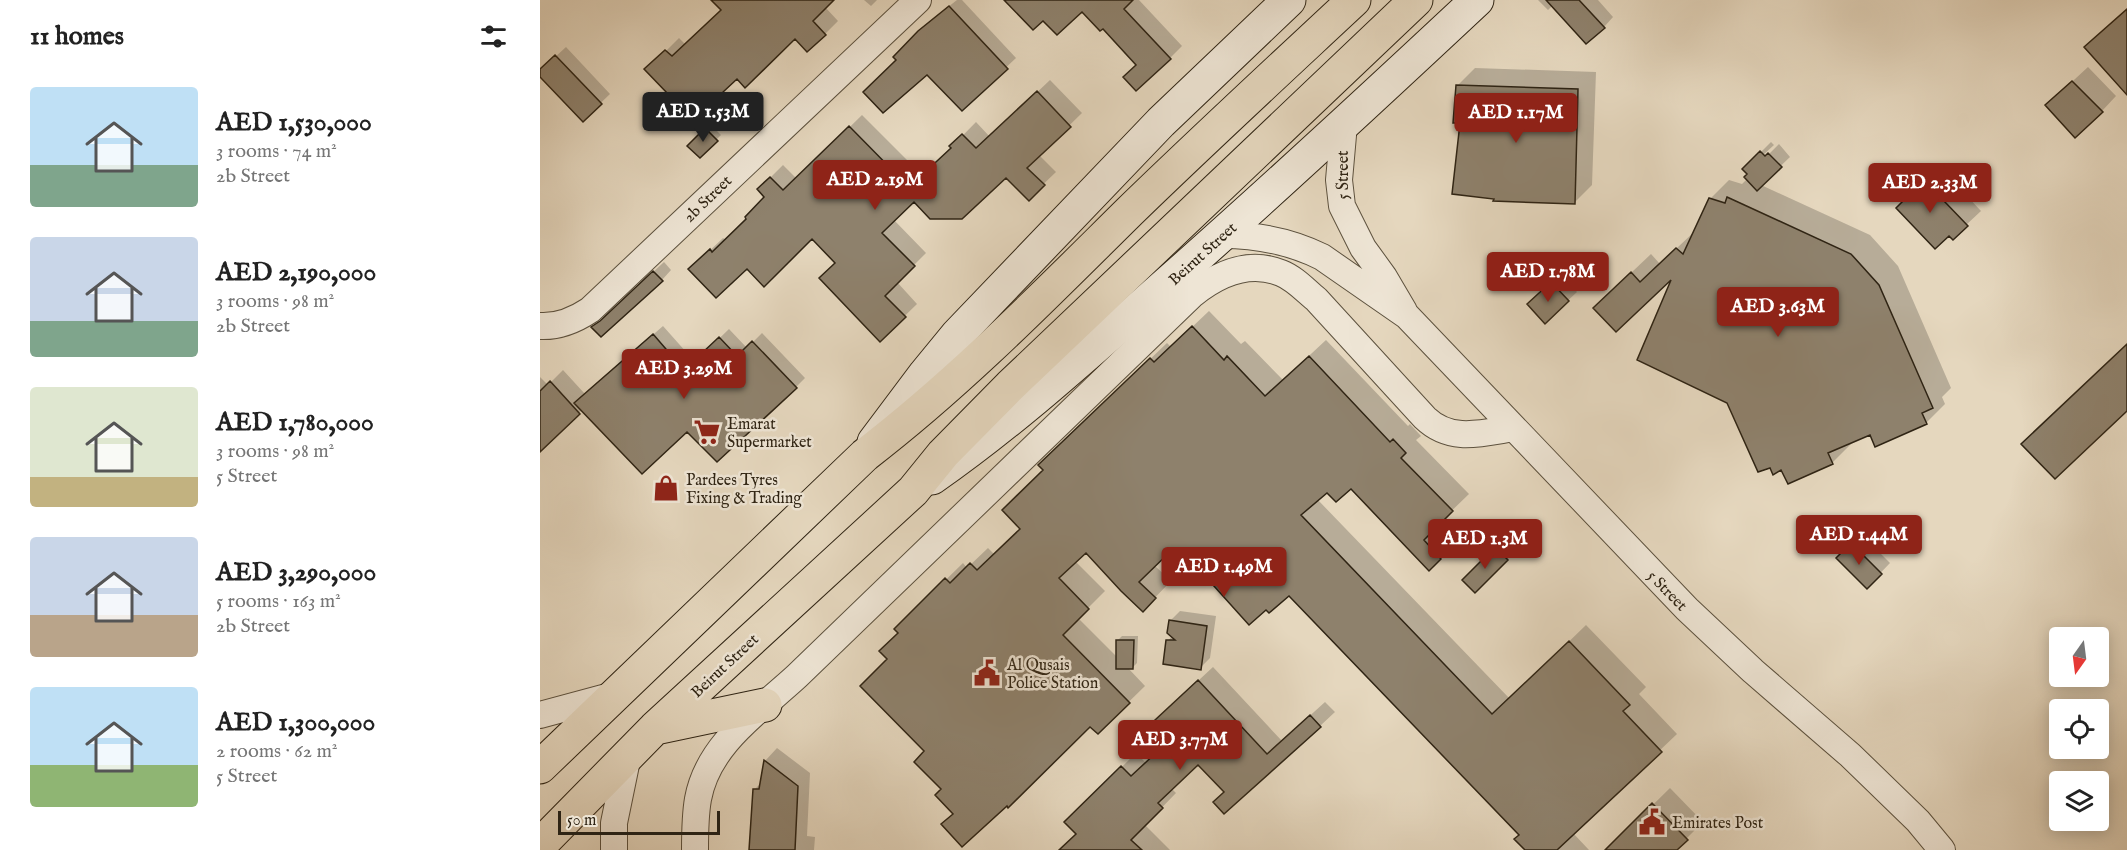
<!DOCTYPE html>
<meta charset="utf-8">
<style>
:root{--surface:#fff;--page:#f6f6f6;--text:#222;--muted:#767676;--accent:#8f2418}
body{margin:0;font-family:"IM FELL English",serif;background:var(--page);color:var(--text);height:100vh;display:flex;flex-direction:column;font-size:22px;white-space:nowrap}
*{box-sizing:border-box;margin:0}
p{font-size:20px;color:var(--muted)}
.icon{flex:none;width:33px;height:33px;fill:none;stroke:currentColor;stroke-width:2;stroke-linecap:round;stroke-linejoin:round}
.map{position:relative;flex:1;overflow:hidden}
.details{display:flex;flex-direction:column;background:var(--surface);width:540px}
.details>*{flex:none}
.needle{width:39px;rotate:194deg}
.controls{position:absolute;left:1509px;top:627px;display:grid;gap:12px}
.controls a{display:grid;place-items:center;width:60px;height:60px;border-radius:6px;background:var(--surface);box-shadow:0 3px 15px #0003;font-size:30px}
.scale{position:absolute;left:18px;bottom:15px;width:162px;box-sizing:border-box;padding-left:6px;border:3px solid #2f2414;border-top:0;font-size:16px;line-height:21px;white-space:nowrap;color:#2f2414;-webkit-text-stroke:4px #eee5d5;paint-order:stroke}
.price{position:absolute;translate:-50% -51px;padding:0 14px;border-radius:6px;background:var(--accent);color:#fff;font-size:20px;line-height:39px;filter:drop-shadow(0 2px 3px #0008)}
.price::after{content:'';position:absolute;left:50%;top:36px;width:18px;height:14px;margin-left:-9px;background:inherit;clip-path:polygon(0 0,100% 0,50% 100%)}
.price.current{background:#222;color:#fff}
ul{padding:0;list-style:none}
li{display:flex;align-items:center;gap:18px;height:150px;padding:0 30px}
li span{display:grid;place-items:center;flex:none;width:168px;height:120px;border-radius:6px;color:#555}
li>.icon{margin-inline-start:auto}
span .icon{width:72px;height:72px;fill:#fffc;stroke-width:1}
li b{font-size:26px}
h2{display:flex;justify-content:space-between;align-items:center;height:72px;padding:0 30px;font-size:26px}
main{display:flex;flex:1;min-height:0}
.map>svg:first-child{display:block}
.shadow{fill:#0003}
.building{fill:#8e816c;stroke:#2f2414;stroke-width:1.5}
.lines{fill:none;stroke-linecap:round;stroke-linejoin:round}
.street-casing{stroke:#5c513e;stroke-width:28}
.secondary-casing{stroke:#2f2414;stroke-width:35}
.primary-casing{stroke:#2f2414;stroke-width:35}
.street{stroke:#eee5d5;stroke-width:26}
.secondary{stroke:#eee5d5;stroke-width:33}
.primary{stroke:#e5d7be;stroke-width:33}
.labels{text-anchor:middle;stroke-width:5;stroke-linejoin:round;paint-order:stroke}
.street-label{font-size:16px;fill:#2f2414;stroke:#eee5d5}
.poi-label{font-size:16px;fill:#2f2414;stroke:#eee5d5;text-anchor:start}
</style>
<main>
<section class="details">
<h2>11 homes<svg class="icon" aria-label="filters" viewBox="0 0 24 24"><path d="M4 7h16M4 17h16"/><circle cx="9" cy="7" r="2"/><circle cx="15" cy="17" r="2"/></svg></h2>
<ul>
<li><span style="background:linear-gradient(#bfe0f5 65%,#7fa58c 0)"><svg class="icon" aria-label="home" viewBox="0 0 24 24"><path d="M3 11l9-7 9 7M6 9v11h12V9"/></svg></span><div><b>AED 1,530,000</b><p>3 rooms · 74 m²</p><p>2b Street</p></div></li>
<li><span style="background:linear-gradient(#c9d6e8 70%,#7fa58c 0)"><svg class="icon" aria-label="home" viewBox="0 0 24 24"><path d="M3 11l9-7 9 7M6 9v11h12V9"/></svg></span><div><b>AED 2,190,000</b><p>3 rooms · 98 m²</p><p>2b Street</p></div></li>
<li><span style="background:linear-gradient(#dfe7d0 75%,#c2b280 0)"><svg class="icon" aria-label="home" viewBox="0 0 24 24"><path d="M3 11l9-7 9 7M6 9v11h12V9"/></svg></span><div><b>AED 1,780,000</b><p>3 rooms · 98 m²</p><p>5 Street</p></div></li>
<li><span style="background:linear-gradient(#c9d6e8 65%,#b9a48a 0)"><svg class="icon" aria-label="home" viewBox="0 0 24 24"><path d="M3 11l9-7 9 7M6 9v11h12V9"/></svg></span><div><b>AED 3,290,000</b><p>5 rooms · 163 m²</p><p>2b Street</p></div></li>
<li><span style="background:linear-gradient(#bfe0f5 65%,#8fb573 0)"><svg class="icon" aria-label="home" viewBox="0 0 24 24"><path d="M3 11l9-7 9 7M6 9v11h12V9"/></svg></span><div><b>AED 1,300,000</b><p>2 rooms · 62 m²</p><p>5 Street</p></div></li>
</ul>
</section>
<div class="map">
<svg width="1587" height="850" viewBox="0 0 1587 850">
<rect width="100%" height="100%" fill="#e5d7be"/>
<filter id="stains"><feTurbulence type="fractalNoise" baseFrequency=".00333" numOctaves="4"/><feColorMatrix values="0 0 0 0 .2 0 0 0 0 .09 0 0 0 0 .02 0 0 0 .5 -.17"/></filter>
<radialGradient id="worn" r=".72"><stop offset=".6" stop-color="#630" stop-opacity="0"/><stop offset="1" stop-color="#630" stop-opacity=".3"/></radialGradient>
<path class="shadow" d="M 173,0 L 292,0 L 285,7 L 298,21 L 285,34 L 255,37 L 197,77 L 107,70 L 139,38 L 145,44 L 183,9 Z
M 324,0 L 337,0 L 331,6 Z
M 417,0 L 422,0 L 476,58 L 422,109 L 387,73 L 355,57 L 390,21 Z
M 466,0 L 599,0 L 642,46 L 630,58 L 597,64 L 563,26 L 542,10 L 504,18 Z
M 998,0 L 1058,0 L 1073,17 L 1064,27 L 1013,5 L 1008,10 Z
M 26,47 L 70,94 L 43,120 L 0,75 L 0,71 Z
M 1548,67 L 1576,96 L 1562,111 L 1522,91 Z
M 935,68 L 1056,72 L 1052,185 L 1034,203 L 921,122 L 917,86 Z
M 510,80 L 542,113 L 499,155 L 516,172 L 489,198 L 466,176 L 374,199 L 353,219 L 386,253 L 357,282 L 377,304 L 340,340 L 297,262 L 272,237 L 207,267 L 163,257 L 183,238 L 186,240 L 208,218 L 227,197 L 219,189 L 243,165 L 257,179 L 322,115 L 383,176 L 436,122 L 450,137 Z
M 171,125 L 181,135 L 160,156 L 149,146 Z
M 1231,142 L 1234,145 L 1221,157 L 1224,159 L 1239,144 L 1250,157 L 1221,185 L 1330,235 L 1358,266 L 1411,388 L 1402,397 L 1405,404 L 1386,423 L 1330,433 L 1310,442 L 1311,444 L 1292,463 L 1241,468 L 1188,402 L 1136,274 L 1074,289 L 1111,254 L 1120,264 L 1155,231 L 1170,199 L 1189,180 L 1202,184 L 1208,178 L 1208,175 L 1204,169 Z
M 1396,163 L 1441,211 L 1426,225 L 1367,191 Z
M 124,262 L 131,270 L 122,280 L 53,327 Z
M 1021,274 L 1037,292 L 1005,322 L 989,304 Z
M 669,311 L 701,344 L 705,341 L 743,380 L 786,340 L 868,426 L 870,424 L 881,436 L 876,440 L 929,494 L 899,523 L 917,541 L 889,569 L 811,487 L 787,490 L 777,499 L 970,699 L 1046,625 L 1106,687 L 1099,694 L 1137,734 L 1033,833 L 1049,850 L 987,850 L 981,835 L 749,594 L 655,563 L 634,546 L 614,565 L 631,581 L 603,610 L 546,551 L 535,561 L 565,591 L 538,618 L 577,657 L 578,640 L 582,636 L 598,636 L 597,663 L 592,668 L 588,668 L 605,686 L 558,732 L 550,725 L 414,813 L 386,751 L 349,659 L 360,632 L 373,612 L 423,563 L 427,568 L 448,548 L 455,555 L 482,529 L 505,470 L 517,448 L 627,343 L 631,347 Z
M 123,326 L 155,362 L 189,329 L 207,348 L 222,333 L 265,378 L 256,387 L 147,430 L 43,409 L 0,450 L 0,377 L 8,385 L 23,370 L 45,394 Z
M 1322,535 L 1350,563 L 1327,587 L 1298,558 Z
M 966,538 L 977,550 L 935,591 L 924,580 Z
M 640,611 L 676,616 L 670,658 L 660,668 L 628,641 L 632,636 L 630,621 Z
M 673,667 L 742,741 L 785,702 L 795,712 L 780,726 L 685,792 L 658,763 L 631,788 L 636,793 L 605,825 L 630,850 L 528,850 L 538,834 L 526,822 L 596,753 L 606,763 L 634,737 L 631,706 Z
M 237,748 L 270,773 L 267,836 L 275,837 L 274,850 L 211,850 L 214,790 L 222,782 L 225,761 Z
M 1130,788 L 1163,822 L 1135,850 L 1067,850 Z"/>
<path class="building" d="M 171,0 L 294,0 L 273,21 L 286,35 L 267,52 L 255,39 L 205,88 L 197,79 L 153,120 L 104,69 L 125,50 L 132,56 L 181,10 Z
M 464,0 L 593,0 L 584,9 L 631,59 L 596,91 L 583,77 L 596,65 L 563,29 L 560,31 L 542,12 L 517,35 L 503,21 L 493,30 Z
M 1006,0 L 1039,0 L 1065,28 L 1046,44 Z
M 409,6 L 468,69 L 422,111 L 387,75 L 343,113 L 323,92 L 356,60 L 353,57 L 378,31 Z
M 1587,9 L 1587,95 L 1544,47 Z
M 15,55 L 62,104 L 43,122 L 0,77 L 0,69 Z
M 1532,81 L 1563,112 L 1535,138 L 1505,105 Z
M 916,85 L 1038,89 L 1035,204 L 953,201 L 954,199 L 912,194 L 920,123 L 913,123 Z
M 497,91 L 531,127 L 487,168 L 505,185 L 489,201 L 466,178 L 422,219 L 390,219 L 374,202 L 342,233 L 375,266 L 345,296 L 366,317 L 340,342 L 279,278 L 295,263 L 272,239 L 224,287 L 207,269 L 176,298 L 148,269 L 170,249 L 172,252 L 206,219 L 205,217 L 224,197 L 217,189 L 230,177 L 243,190 L 309,126 L 369,187 L 411,148 L 409,146 L 422,134 L 436,148 Z
M 165,128 L 178,141 L 160,158 L 147,146 Z
M 1220,151 L 1225,156 L 1228,153 L 1242,167 L 1217,191 L 1204,177 L 1207,174 L 1202,169 Z
M 1380,176 L 1428,226 L 1413,240 L 1409,236 L 1395,249 L 1356,208 L 1369,195 L 1365,191 Z
M 1187,197 L 1311,254 L 1339,285 L 1393,408 L 1382,413 L 1387,424 L 1335,447 L 1330,435 L 1288,453 L 1293,464 L 1248,484 L 1241,470 L 1233,475 L 1230,468 L 1218,472 L 1187,403 L 1097,360 L 1131,280 L 1076,332 L 1053,308 L 1091,272 L 1100,282 L 1136,248 L 1143,254 L 1169,198 L 1185,203 Z
M 113,271 L 123,281 L 61,337 L 51,327 L 60,321 Z
M 1011,282 L 1029,301 L 1005,324 L 987,304 Z
M 652,326 L 684,360 L 687,356 L 725,396 L 769,356 L 850,442 L 853,439 L 866,453 L 861,458 L 913,511 L 884,540 L 901,559 L 889,571 L 811,489 L 796,502 L 787,493 L 761,515 L 952,714 L 1029,641 L 1090,705 L 1083,711 L 1122,752 L 1017,850 L 985,850 L 974,839 L 979,835 L 749,596 L 729,613 L 726,610 L 709,625 L 655,565 L 652,567 L 634,548 L 599,582 L 616,598 L 603,612 L 581,591 L 546,553 L 519,578 L 549,609 L 523,635 L 590,703 L 558,734 L 550,727 L 468,808 L 467,806 L 422,847 L 401,824 L 413,814 L 395,795 L 401,789 L 374,762 L 384,751 L 320,686 L 347,659 L 339,651 L 358,633 L 354,629 L 405,578 L 410,583 L 430,563 L 437,570 L 480,529 L 462,510 L 503,470 L 498,465 L 610,358 L 614,362 Z
M 113,334 L 144,370 L 179,337 L 197,356 L 212,341 L 257,388 L 177,462 L 147,432 L 102,474 L 34,403 Z
M 1587,344 L 1587,411 L 1515,479 L 1481,444 Z
M 10,381 L 40,414 L 0,452 L 0,391 Z
M 1311,543 L 1342,574 L 1327,589 L 1296,558 Z
M 955,547 L 968,560 L 935,593 L 922,580 Z
M 629,620 L 667,626 L 661,670 L 623,664 L 626,640 L 635,640 L 627,633 Z
M 576,640 L 594,640 L 593,669 L 576,669 Z
M 658,680 L 727,754 L 770,715 L 781,727 L 684,814 L 673,802 L 684,792 L 658,765 L 618,803 L 623,808 L 591,840 L 602,850 L 519,850 L 536,834 L 524,822 L 581,766 L 591,776 L 632,738 L 615,720 Z
M 224,760 L 258,786 L 255,850 L 209,850 L 213,789 L 219,789 Z
M 1112,803 L 1148,840 L 1137,850 L 1065,850 Z"/>
<g class="lines">
<g class="street-casing">
<path id="street" d="M 804,124 L 799,180 L 802,206 L 823,248 L 844,277 L 864,311
M 682,235 C 718,235 750,241 782,257 L 867,316 L 1147,609 L 1213,671 L 1310,755 L 1378,821 L 1402,850
M 0,326 C 18,327 35,320 50,310 L 378,0
M 0,715 L 74,695
M 74,850 L 74,823 L 88,755
M 155,850 C 155,833 155,816 158,799 C 168,744 218,712 257,676 L 653,294 C 678,274 709,260 741,273 C 754,278 765,290 776,299 L 885,418 C 911,443 942,433 974,428"/>
</g>
<g class="secondary-casing">
<path id="secondary" d="M 334,442 L 385,374 L 417,335 L 621,122 L 749,0
M 392,478 C 468,425 537,363 606,302 C 718,204 828,102 937,0"/>
</g>
<g class="primary-casing">
<path id="primary" d="M 115,728 L 225,705
M 0,767 L 325,455 C 420,382 504,296 589,212 C 663,140 739,70 814,0
M 0,845 L 115,728 L 373,491 L 403,454 L 470,386 L 876,0"/>
</g>
<use href="#street" class="street"/>
<use href="#secondary" class="secondary"/>
<use href="#primary" class="primary"/>
</g>
<defs>
<g id="supermarket-bare" transform="scale(2.07)"><path d="M-6-5.5h2.5l.6 2H6L4.5 2H-2.5L-4.4-4H-6ZM-1.5 3.2a1.3 1.3 0 1 0 .1 0ZM3 3.2a1.3 1.3 0 1 0 .1 0Z" fill="#8f2418" stroke="#eee5d5" stroke-width="2.5" paint-order="stroke"/></g>
<g id="shop-bare" transform="scale(2.07)"><path d="M-5-2.5h2.3a2.7 3.5 0 0 1 5.4 0H5L5.5 6h-11ZM-1.5-2.5h3a1.5 2.3 0 0 0-3 0Z" fill="#8f2418" stroke="#eee5d5" stroke-width="2.5" paint-order="stroke"/></g>
<g id="civic-bare" transform="scale(2.07)"><path d="M-.6-6.5H3V-4.5H.6V-3L4-1V1h2V6H-6V1h2V-1L-.6-3ZM-1.2 2.5V6h2.4V2.5Z" fill="#8f2418" stroke="#eee5d5" stroke-width="2.5" paint-order="stroke"/></g>
</defs>
<g fill-rule="evenodd">
<use href="#supermarket-bare" x="167" y="432"/>
<use href="#shop-bare" x="126" y="488"/>
<use href="#civic-bare" x="447" y="673"/>
<use href="#civic-bare" x="1112" y="822"/>
</g>
<g class="labels">
<g class="street-label">
<text transform="translate(802 175) rotate(-90)" y="6">5 Street</text>
<text transform="translate(167 198) rotate(-44)" y="6">2b Street</text>
<text transform="translate(662 253) rotate(-42)" y="6">Beirut Street</text>
<text transform="translate(1128 590) rotate(46)" y="6">5 Street</text>
<text transform="translate(184 665) rotate(-43)" y="6">Beirut Street</text>
</g>
<g class="poi-label">
<text x="187" y="429">Emarat<tspan x="187" dy="18">Supermarket</tspan></text>
<text x="146" y="485">Pardees Tyres<tspan x="146" dy="18">Fixing &amp; Trading</tspan></text>
<text x="467" y="670">Al Qusais<tspan x="467" dy="18">Police Station</tspan></text>
<text x="1132" y="828">Emirates Post</text>
</g>
</g>
<rect width="100%" height="100%" filter="url(#stains)"/>
<rect width="100%" height="100%" fill="url(#worn)"/>
</svg>
<div class="controls">
<a><svg class="needle" viewBox="-14 -14 28 28"><path d="M0-13l5 13h-10z" fill="#e53935"/><path d="M0 13l5-13h-10z" fill="#767676"/></svg></a>
<a><svg class="icon" aria-label="locate" viewBox="0 0 24 24"><circle cx="12" cy="12" r="6"/><path d="M12 2v4M12 18v4M2 12h4M18 12h4"/></svg></a>
<a><svg class="icon" aria-label="layers" viewBox="0 0 24 24"><path d="M12 4l9 5-9 5-9-5zM3 14l9 5 9-5"/></svg></a>
</div>
<div class="scale">50 m</div>
<b class="price current" style="left:163px;top:143px">AED 1.53M</b>
<b class="price" style="left:976px;top:144px">AED 1.17M</b>
<b class="price" style="left:335px;top:211px">AED 2.19M</b>
<b class="price" style="left:1390px;top:214px">AED 2.33M</b>
<b class="price" style="left:1008px;top:303px">AED 1.78M</b>
<b class="price" style="left:1238px;top:338px">AED 3.63M</b>
<b class="price" style="left:144px;top:400px">AED 3.29M</b>
<b class="price" style="left:1319px;top:566px">AED 1.44M</b>
<b class="price" style="left:945px;top:570px">AED 1.3M</b>
<b class="price" style="left:684px;top:598px">AED 1.49M</b>
<b class="price" style="left:640px;top:771px">AED 3.77M</b>
</div>
</main>
